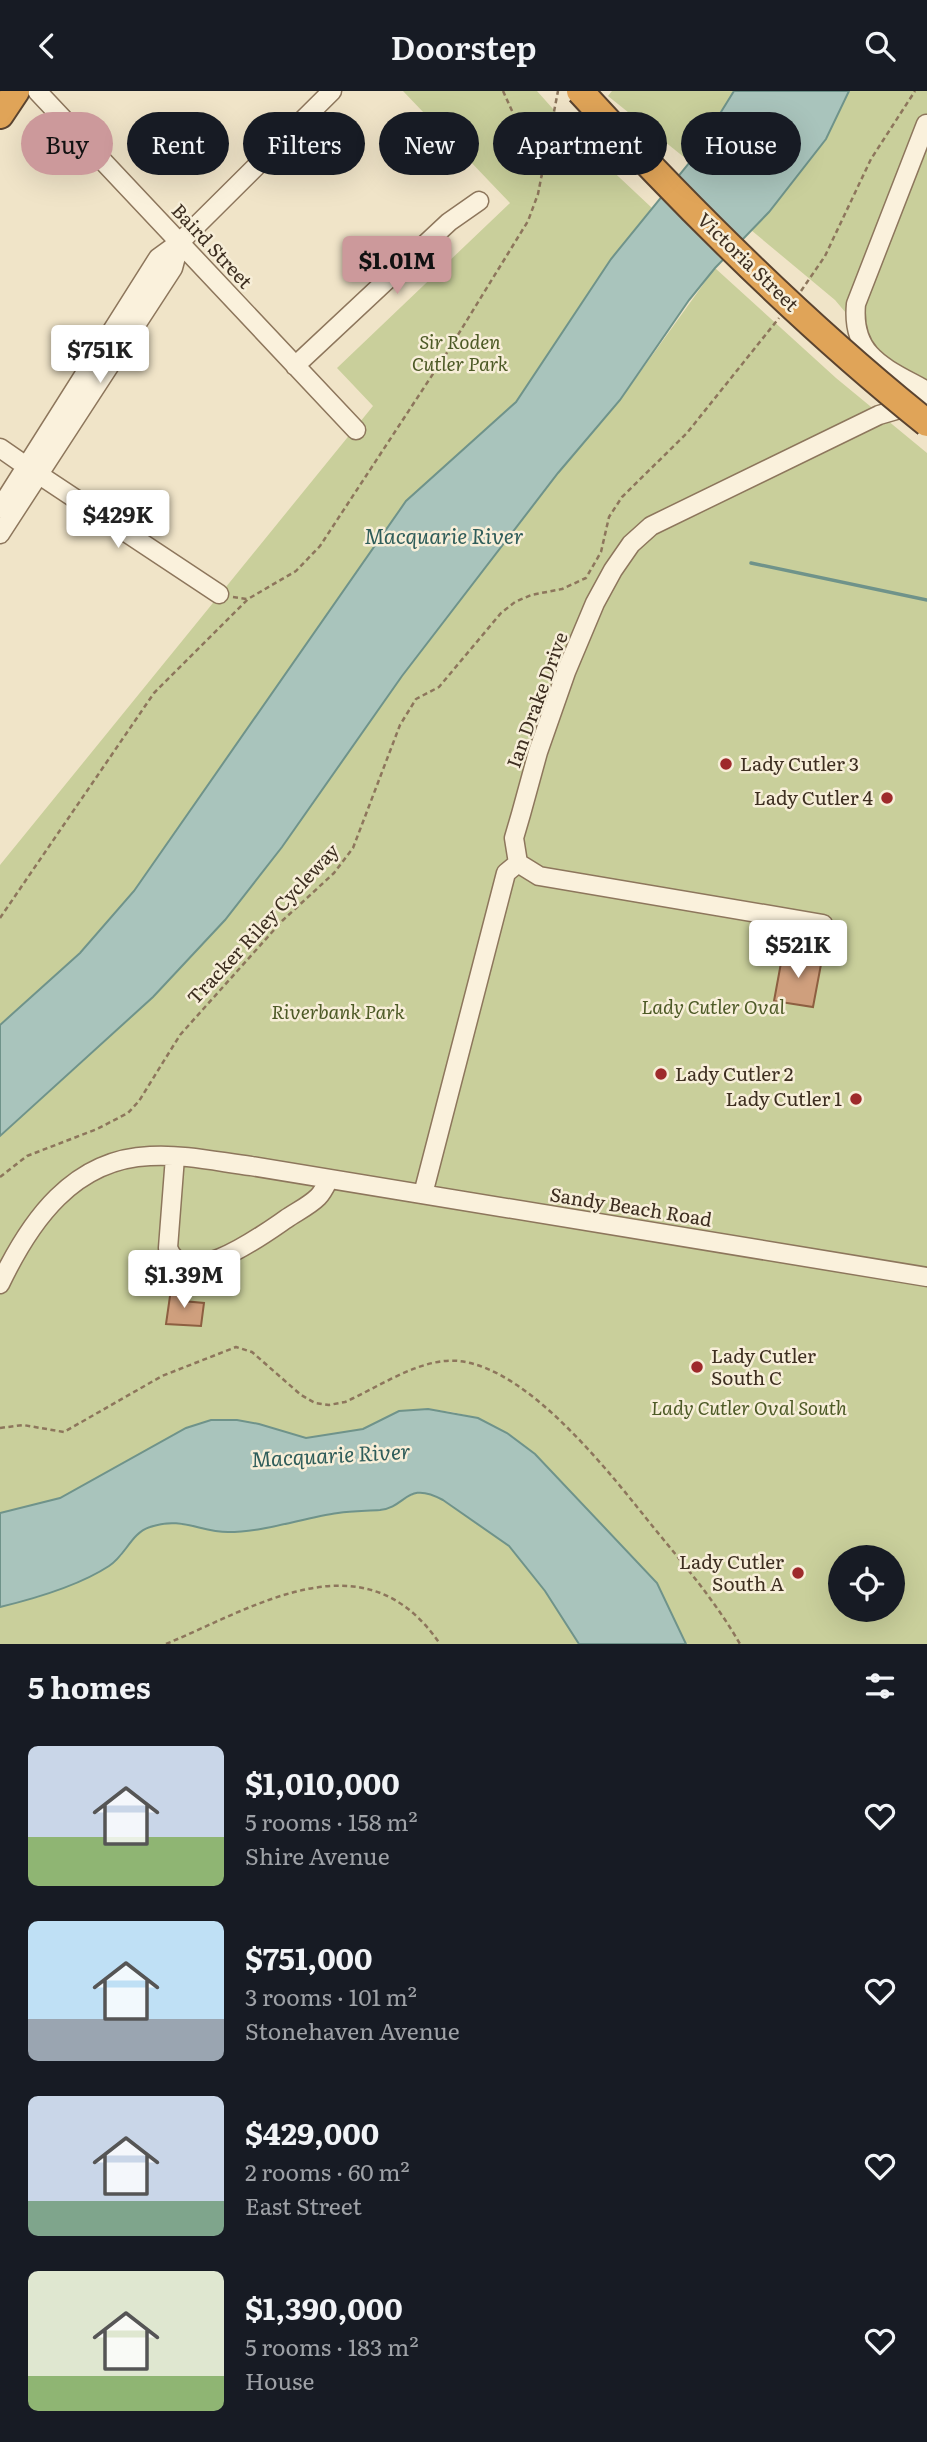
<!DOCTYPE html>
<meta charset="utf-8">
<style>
:root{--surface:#171b24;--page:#242831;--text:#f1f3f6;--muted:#9ea1a6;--accent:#cc999b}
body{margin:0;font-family:Literata,serif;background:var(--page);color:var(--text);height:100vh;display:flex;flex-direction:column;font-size:26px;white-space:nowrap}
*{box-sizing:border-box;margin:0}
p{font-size:23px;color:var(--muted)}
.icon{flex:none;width:38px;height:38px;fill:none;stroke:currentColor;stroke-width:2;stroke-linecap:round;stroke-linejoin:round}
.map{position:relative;height:1553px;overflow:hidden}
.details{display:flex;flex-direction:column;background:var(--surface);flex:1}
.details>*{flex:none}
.hud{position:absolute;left:21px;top:21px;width:886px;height:63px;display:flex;gap:14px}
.controls{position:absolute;left:828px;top:1454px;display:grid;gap:14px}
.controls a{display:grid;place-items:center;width:77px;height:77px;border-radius:50%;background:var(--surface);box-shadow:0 7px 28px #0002;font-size:35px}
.price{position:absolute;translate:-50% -60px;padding:0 16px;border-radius:7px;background:#fff;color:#222;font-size:23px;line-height:46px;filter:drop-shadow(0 2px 4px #0008)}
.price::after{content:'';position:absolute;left:50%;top:42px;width:21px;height:16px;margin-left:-10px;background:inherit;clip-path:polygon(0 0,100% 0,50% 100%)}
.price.active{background:var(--accent);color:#111}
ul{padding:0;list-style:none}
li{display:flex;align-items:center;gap:21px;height:175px;padding:0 28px}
li span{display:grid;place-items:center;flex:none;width:196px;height:140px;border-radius:10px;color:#555}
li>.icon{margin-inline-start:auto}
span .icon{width:84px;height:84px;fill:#fffc;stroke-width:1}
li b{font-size:30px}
h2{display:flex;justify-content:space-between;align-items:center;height:84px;padding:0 28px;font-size:30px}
.pill{padding:0 24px;border-radius:32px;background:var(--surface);box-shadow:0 7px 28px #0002;font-size:24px;line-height:63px}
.pill.active{background:var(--accent);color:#111}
header{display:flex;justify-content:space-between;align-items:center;height:91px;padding:0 28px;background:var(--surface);font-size:32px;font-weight:600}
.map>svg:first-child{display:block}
.green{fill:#c9cf9b;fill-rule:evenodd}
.water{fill:#a9c4bc;stroke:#6f938a;stroke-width:2}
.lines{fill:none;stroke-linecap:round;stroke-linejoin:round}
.stream{stroke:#6f938a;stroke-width:3.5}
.building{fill:#cf9f7d;stroke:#8d5f41;stroke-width:2}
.minor-casing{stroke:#8d765c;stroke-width:21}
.highway-casing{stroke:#5b4430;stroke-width:30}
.path{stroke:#8d765c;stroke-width:2.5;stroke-dasharray:5 3.5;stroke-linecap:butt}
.minor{stroke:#faf1dc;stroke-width:18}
.highway{stroke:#e0a458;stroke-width:26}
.highway-bridge-casing{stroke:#5b4430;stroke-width:30;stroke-linecap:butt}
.highway-bridge{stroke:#e0a458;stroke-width:26}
.poi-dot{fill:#9e2a2b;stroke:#f7eed8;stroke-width:2.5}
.labels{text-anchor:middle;stroke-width:5;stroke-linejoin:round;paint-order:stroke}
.street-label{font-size:19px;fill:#3d2e20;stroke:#f7eed8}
.park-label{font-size:19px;font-style:italic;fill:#4d5a26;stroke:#f7eed8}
.poi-label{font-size:19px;fill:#3d2e20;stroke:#f7eed8;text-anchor:start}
.water-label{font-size:21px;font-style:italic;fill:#2f5d5a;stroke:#f7eed8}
</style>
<header><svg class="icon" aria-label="back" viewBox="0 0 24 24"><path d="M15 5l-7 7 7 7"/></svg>Doorstep<svg class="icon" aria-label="search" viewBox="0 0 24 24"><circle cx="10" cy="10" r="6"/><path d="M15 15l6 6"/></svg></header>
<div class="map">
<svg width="927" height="1553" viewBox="0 0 927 1553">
<rect width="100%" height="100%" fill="#f0e4c8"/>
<path class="green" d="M 403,0 L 537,0 L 587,56 L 652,117 L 611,168 L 516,311 L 406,410 L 134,800 L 80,861 L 0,934 L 0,774 L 373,315 L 337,277 L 510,112 Z
M 612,0 L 734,0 L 690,71 L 608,5 Z
M 849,0 L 927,0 L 927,291 L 884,267 L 835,209 L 751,139 L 826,48 Z
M 715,177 L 836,287 L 927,362 L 927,1553 L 686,1553 L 657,1492 L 535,1363 L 507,1342 L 478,1327 L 452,1321 L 428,1318 L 381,1329 L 363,1338 L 306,1347 L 259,1333 L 237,1329 L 211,1329 L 186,1337 L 60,1407 L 0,1422 L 0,1045 L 153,906 L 225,829 L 282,756 L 402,585 L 558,382 L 620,309 ZM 840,1466 L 892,1466 L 892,1519 L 840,1519 Z
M 416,1402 L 432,1403 L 443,1409 L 509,1455 L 545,1500 L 579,1553 L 0,1553 L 0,1516 L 39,1506 L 121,1465 L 135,1444 L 150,1436 L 175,1431 L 229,1441 L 261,1437 L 338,1422 L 385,1419 Z"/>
<path class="water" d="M 734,0 L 849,0 L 826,48 L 769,121 L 715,177 L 689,209 L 620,309 L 558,382 L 402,585 L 282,756 L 225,829 L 153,906 L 0,1045 L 0,934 L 80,862 L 134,800 L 406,410 L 516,311 L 611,168 L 690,71 Z
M 428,1318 L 478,1327 L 507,1342 L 535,1363 L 657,1492 L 686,1553 L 579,1553 L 545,1500 L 509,1455 L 443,1409 C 406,1389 407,1416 380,1419 C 366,1420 352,1420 338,1422 C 302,1427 265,1441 228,1441 C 200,1441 181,1425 150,1436 C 131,1442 126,1464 109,1475 C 80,1494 33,1508 0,1516 L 0,1422 L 60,1407 L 186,1337 L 211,1329 L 237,1329 L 259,1333 L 306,1347 L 363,1338 L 399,1320 Z"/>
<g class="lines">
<path class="stream" d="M 751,472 L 927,509"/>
</g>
<path class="building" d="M 783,861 L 822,868 L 813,916 L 774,910 Z
M 171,1198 L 184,1199 L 183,1210 L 204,1212 L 201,1235 L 166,1233 Z"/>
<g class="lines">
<g class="minor-casing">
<path id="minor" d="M 37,0 L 356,339
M 926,33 L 856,213 C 851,266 886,277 927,300
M 295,275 L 449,131 L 479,110
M 0,357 L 26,375
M 38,383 L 219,503
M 0,417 L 158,167 L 180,151 L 332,0
M 0,443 L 173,177 L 180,151
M 518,772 L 539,785 L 823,833
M 175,1066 L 168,1157 C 185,1202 264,1143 286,1128 C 296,1121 309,1115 318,1106 C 323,1101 326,1094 329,1088
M 423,1103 L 506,782 L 518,772 L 514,747 L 521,723 L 538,661 L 566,581 L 595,512 L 613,479 L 631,453 L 651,435 L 879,324 L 927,310
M 0,1193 C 30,1130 73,1068 150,1065 C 184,1063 219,1071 251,1075 L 927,1186"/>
</g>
<g class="highway-casing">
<path id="highway" d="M 0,24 L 16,0"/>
</g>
<path class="path" d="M 503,0 L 542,86
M 801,200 L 825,165 L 871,68 L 915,0
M 233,506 L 247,508
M 0,827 L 154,602 L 248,508 L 296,480 L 320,455 L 448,260 L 528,130 L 538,103 L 558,0
M 0,1086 L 27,1065 L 97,1038 L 128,1022 L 139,1010 L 180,944 L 282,830 L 334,782 L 353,757 L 400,634 L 416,608 L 439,596 L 501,522 L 515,511 L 531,504 L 562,498 L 586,487 L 601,461 L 609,426 L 622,406 L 687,342 L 779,227
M 0,1337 L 23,1334 L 64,1341 L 162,1285 L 236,1256 L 252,1261 L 301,1304 L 315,1312 L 329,1314 L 345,1311 C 379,1296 421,1266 459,1270 C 531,1278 612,1385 654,1437 C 685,1475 716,1511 740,1553
M 166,1553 C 259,1514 366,1444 440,1553"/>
<use href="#minor" class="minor"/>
<use href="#highway" class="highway"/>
<g class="highway-bridge-casing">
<path id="highway-bridge" d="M 580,0 C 688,118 802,232 927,332"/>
</g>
<use href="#highway-bridge" class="highway-bridge"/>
</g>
<g class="poi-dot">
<circle cx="726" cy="673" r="7"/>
<circle cx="887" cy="707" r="7"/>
<circle cx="661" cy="983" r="7"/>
<circle cx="856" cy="1008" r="7"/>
<circle cx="697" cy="1276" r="7"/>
<circle cx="798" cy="1482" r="7"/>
</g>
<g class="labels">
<g class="street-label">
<text transform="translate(212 155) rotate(47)" y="7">Baird Street</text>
<text transform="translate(748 171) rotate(44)" y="7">Victoria Street</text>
<text transform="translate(537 609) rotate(-70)" y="7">Ian Drake Drive</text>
<text transform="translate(263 833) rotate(-47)" y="7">Tracker Riley Cycleway</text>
<text transform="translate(631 1116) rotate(9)" y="7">Sandy Beach Road</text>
</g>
<g class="park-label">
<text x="460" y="258">Sir Roden<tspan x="460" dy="22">Cutler Park</tspan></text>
<text x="713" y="923">Lady Cutler Oval</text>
<text x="338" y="928">Riverbank Park</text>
<text x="749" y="1324">Lady Cutler Oval South</text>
</g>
<g class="poi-label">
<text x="740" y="680">Lady Cutler 3</text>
<text x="873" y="714" text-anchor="end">Lady Cutler 4</text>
<text x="675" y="990">Lady Cutler 2</text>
<text x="842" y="1015" text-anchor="end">Lady Cutler 1</text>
<text x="711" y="1272">Lady Cutler<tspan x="711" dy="22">South C</tspan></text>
<text x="784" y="1478" text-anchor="end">Lady Cutler<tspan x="784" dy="22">South A</tspan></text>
</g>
<g class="water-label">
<text x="444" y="453">Macquarie River</text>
<text transform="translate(331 1365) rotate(-3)" y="7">Macquarie River</text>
</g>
</g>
</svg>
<div class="controls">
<a><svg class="icon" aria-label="locate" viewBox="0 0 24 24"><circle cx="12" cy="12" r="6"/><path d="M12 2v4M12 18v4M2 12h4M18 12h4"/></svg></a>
</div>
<b class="price active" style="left:397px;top:205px">$1.01M</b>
<b class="price" style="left:100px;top:294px">$751K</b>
<b class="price" style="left:118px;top:459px">$429K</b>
<b class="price" style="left:798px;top:889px">$521K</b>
<b class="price" style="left:184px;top:1219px">$1.39M</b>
<div class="hud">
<a class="pill active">Buy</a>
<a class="pill">Rent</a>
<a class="pill">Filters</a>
<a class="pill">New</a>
<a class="pill">Apartment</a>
<a class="pill">House</a>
</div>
</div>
<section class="details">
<h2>5 homes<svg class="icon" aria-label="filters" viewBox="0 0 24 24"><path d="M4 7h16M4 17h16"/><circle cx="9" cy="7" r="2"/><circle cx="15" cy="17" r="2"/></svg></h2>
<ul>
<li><span style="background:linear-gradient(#c9d6e8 65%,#8fb573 0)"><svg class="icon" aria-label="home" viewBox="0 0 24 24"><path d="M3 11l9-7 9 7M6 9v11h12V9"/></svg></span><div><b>$1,010,000</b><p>5 rooms · 158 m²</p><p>Shire Avenue</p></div><svg class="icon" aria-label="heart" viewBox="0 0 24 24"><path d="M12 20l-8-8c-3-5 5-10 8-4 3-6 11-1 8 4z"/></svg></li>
<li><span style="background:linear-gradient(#bfe0f5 70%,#9aa5b1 0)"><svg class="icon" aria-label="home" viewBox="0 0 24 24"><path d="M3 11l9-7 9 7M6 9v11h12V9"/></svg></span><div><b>$751,000</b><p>3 rooms · 101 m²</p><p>Stonehaven Avenue</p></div><svg class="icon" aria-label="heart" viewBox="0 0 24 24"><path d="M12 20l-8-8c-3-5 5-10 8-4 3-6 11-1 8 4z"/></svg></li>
<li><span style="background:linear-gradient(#c9d6e8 75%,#7fa58c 0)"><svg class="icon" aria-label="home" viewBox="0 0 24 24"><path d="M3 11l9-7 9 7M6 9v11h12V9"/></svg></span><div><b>$429,000</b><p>2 rooms · 60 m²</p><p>East Street</p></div><svg class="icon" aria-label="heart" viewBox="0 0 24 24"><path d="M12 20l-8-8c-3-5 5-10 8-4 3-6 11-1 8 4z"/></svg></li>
<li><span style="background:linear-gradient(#dfe7d0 75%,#8fb573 0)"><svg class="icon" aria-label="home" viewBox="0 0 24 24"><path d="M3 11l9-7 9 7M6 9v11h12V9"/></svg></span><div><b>$1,390,000</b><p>5 rooms · 183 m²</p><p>House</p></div><svg class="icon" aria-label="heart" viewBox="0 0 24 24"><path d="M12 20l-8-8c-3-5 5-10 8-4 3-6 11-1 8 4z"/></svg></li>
</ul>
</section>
